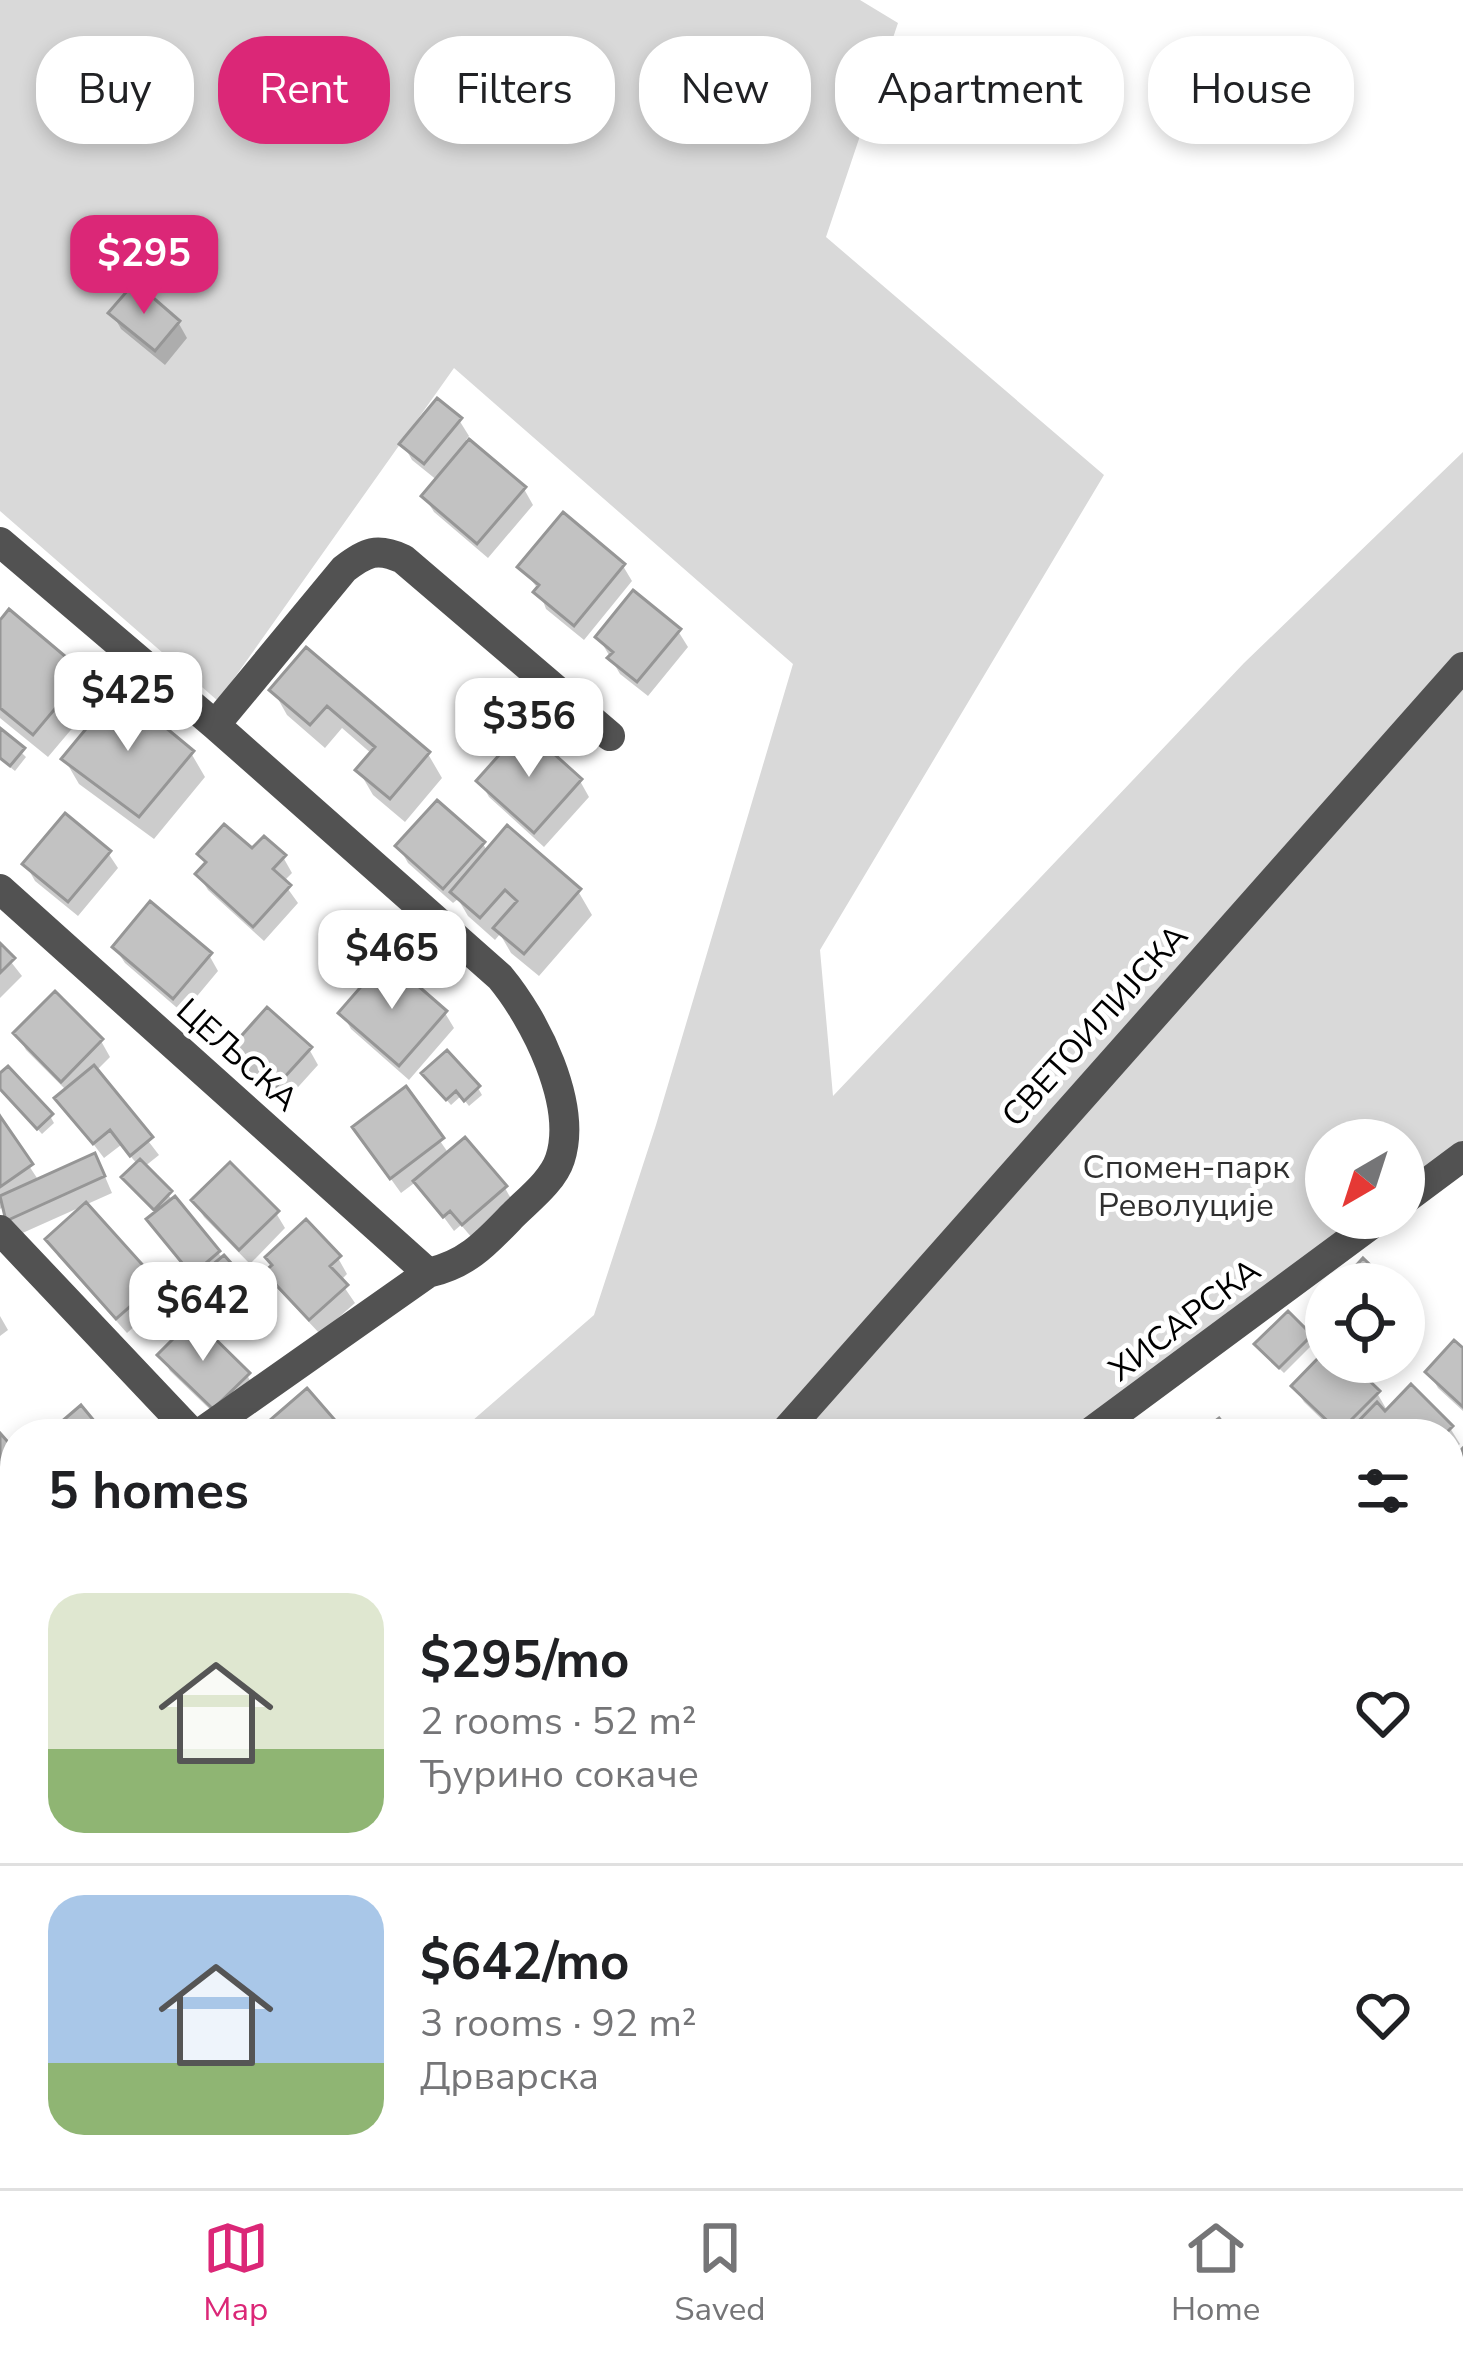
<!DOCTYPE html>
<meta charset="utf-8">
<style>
:root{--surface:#fff;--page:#f2f2f2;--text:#202124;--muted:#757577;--line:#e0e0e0;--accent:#db2777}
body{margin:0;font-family:"Nunito Sans",sans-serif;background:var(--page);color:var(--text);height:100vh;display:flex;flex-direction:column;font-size:45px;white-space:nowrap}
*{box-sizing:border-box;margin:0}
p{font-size:39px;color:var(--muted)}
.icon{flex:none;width:66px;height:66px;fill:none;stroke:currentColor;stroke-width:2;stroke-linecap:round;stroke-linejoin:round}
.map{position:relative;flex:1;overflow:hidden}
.panel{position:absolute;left:0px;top:1419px;width:1464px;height:771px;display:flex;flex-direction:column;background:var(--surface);border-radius:48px 48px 0 0;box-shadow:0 6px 18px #0003}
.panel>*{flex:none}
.banner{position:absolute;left:36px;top:36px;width:1392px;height:108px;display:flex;gap:24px}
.needle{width:78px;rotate:219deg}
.buttons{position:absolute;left:1305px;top:1119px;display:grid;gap:24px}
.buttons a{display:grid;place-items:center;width:120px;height:120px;border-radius:50%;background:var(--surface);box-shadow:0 6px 18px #0003;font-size:60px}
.price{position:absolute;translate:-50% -102px;padding:0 27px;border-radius:24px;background:#fff;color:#222;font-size:39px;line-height:78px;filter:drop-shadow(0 3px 6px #0008)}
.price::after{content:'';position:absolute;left:50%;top:72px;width:36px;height:27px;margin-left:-18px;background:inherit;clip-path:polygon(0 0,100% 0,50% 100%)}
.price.current{background:var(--accent);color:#fff}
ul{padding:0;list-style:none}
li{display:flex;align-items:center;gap:36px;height:300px;padding:0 48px}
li+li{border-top:3px solid var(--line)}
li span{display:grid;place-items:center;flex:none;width:336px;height:240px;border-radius:36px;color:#555}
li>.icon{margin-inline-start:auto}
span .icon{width:144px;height:144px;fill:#fffc;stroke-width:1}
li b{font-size:51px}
h2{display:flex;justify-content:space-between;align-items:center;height:144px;padding:0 48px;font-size:51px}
.chip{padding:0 42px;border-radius:48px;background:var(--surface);box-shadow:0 6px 18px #0003;font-size:42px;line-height:108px}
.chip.current{background:var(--accent);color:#fff}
.dock{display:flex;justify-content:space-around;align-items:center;height:168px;border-top:3px solid var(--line);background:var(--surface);font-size:33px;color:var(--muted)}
.dock a{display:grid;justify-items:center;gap:6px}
.dock .current{color:var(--accent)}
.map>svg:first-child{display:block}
.green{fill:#d9d9d9}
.shadow{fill:#0003}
.building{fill:#c2c2c2;stroke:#969696;stroke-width:3}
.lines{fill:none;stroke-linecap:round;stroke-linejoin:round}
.minor{stroke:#525252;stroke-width:30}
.labels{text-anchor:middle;stroke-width:10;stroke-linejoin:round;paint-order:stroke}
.street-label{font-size:33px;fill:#000;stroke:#fff}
.park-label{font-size:33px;fill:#303030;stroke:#fff}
</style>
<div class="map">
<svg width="1463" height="2188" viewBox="0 0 1463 2188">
<rect width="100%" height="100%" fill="#fff"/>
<path class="green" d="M 0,0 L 860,0 L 898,23 L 826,237 L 1104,475 L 820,950 L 833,1096 L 1244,663 L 1463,452 L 1463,1156 L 1404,1200 L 1404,1140 L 1326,1140 L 1326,1218 L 1380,1218 L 1088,1434 L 457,1434 L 594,1315 L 656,1125 L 793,664 L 454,368 L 218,701 L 0,511 Z
M 1463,1635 L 1463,1851 L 1449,1834 L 1449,1648 Z
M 1463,2068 L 1463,2188 L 1317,2188 L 1315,2175 L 1449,2175 L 1449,2077 Z
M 599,2175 L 821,2175 L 825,2188 L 588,2188 Z"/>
<path class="shadow" d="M 112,313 L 178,322 L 187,338 L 165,365 L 121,329 Z
M 459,420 L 469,436 L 466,440 L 524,489 L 533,505 L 488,558 L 434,512 L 424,496 L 438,481 L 412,460 L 403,444 Z
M 623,566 L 632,581 L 584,640 L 546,609 L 539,590 L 521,567 Z
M 0,624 L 83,675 L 97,699 L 48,757 L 0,718 Z
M 678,631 L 688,647 L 648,696 L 620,674 L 599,638 Z
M 306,651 L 428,754 L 442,778 L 405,822 L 373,795 L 359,771 L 373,755 L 342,728 L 325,748 L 287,715 L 273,690 Z
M 0,732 L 26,757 L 15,771 L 0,759 Z
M 191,753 L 205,777 L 154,839 L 79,784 L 65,760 Z
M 480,781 L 580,781 L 589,797 L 544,847 L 489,797 Z
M 483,844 L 488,852 L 578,891 L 592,915 L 539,976 L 511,953 L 500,934 L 495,940 L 468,916 L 458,899 L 453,903 L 408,863 L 399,847 Z
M 108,853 L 118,868 L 78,916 L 35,881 L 26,865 Z
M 252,853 L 283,857 L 292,873 L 283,882 L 298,903 L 264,941 L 208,890 L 198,874 L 207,865 L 201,855 Z
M 0,948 L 22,976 L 0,998 Z
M 115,948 L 209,955 L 218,971 L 183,1013 L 125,963 Z
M 342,1013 L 445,1013 L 454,1028 L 409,1080 L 351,1029 Z
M 17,1034 L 101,1041 L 110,1057 L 95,1072 L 159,1155 L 144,1167 L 252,1292 L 261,1307 L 243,1323 L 236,1316 L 222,1328 L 200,1303 L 191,1287 L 197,1282 L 150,1220 L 158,1214 L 129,1184 L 138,1165 L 121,1145 L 104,1158 L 58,1098 L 67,1091 L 26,1050 Z
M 309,1049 L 318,1065 L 281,1106 L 240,1069 L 231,1053 Z
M 0,1078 L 50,1116 L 54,1123 L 42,1134 L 0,1088 Z
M 429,1080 L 478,1088 L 482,1095 L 469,1106 L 461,1096 L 451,1105 Z
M 405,1090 L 449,1154 L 505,1188 L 514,1204 L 473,1239 L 461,1225 L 454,1231 L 417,1181 L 401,1193 L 365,1143 Z
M 0,1122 L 39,1181 L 103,1172 L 112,1193 L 18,1235 L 3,1207 L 0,1209 Z
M 194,1201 L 276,1213 L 285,1228 L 250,1264 L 204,1217 Z
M 49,1240 L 155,1284 L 164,1300 L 127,1333 L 58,1256 Z
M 338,1258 L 347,1274 L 340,1281 L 355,1303 L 320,1334 L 277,1288 L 268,1272 Z
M 0,1316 L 8,1330 L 0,1336 Z
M 1310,1336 L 1314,1343 L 1284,1373 L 1262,1352 Z
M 1463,1352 L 1463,1411 L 1438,1388 L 1429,1372 Z
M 1326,1354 L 1326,1362 L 1345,1362 L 1377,1393 L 1388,1412 L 1450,1428 L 1460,1444 L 1449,1455 L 1449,1434 L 1337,1434 L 1304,1402 L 1294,1386 Z
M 161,1355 L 247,1375 L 256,1391 L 224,1423 L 170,1371 Z
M 0,1438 L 15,1454 L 15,1478 L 0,1491 Z
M 1463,1452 L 1463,1524 L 1449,1539 L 1449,1468 Z
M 15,1525 L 15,1614 L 9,1619 L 0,1608 L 0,1529 Z
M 15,1699 L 15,1769 L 0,1761 L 0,1727 Z
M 0,1777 L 15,1784 L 15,1850 L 5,1833 L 8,1829 L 0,1825 Z
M 0,1845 L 15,1852 L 15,1923 L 0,1915 Z
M 0,1927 L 15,1938 L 15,1989 L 8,1998 L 0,1992 Z
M 1449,1983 L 1453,1994 L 1463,1990 L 1463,2057 L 1453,2061 L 1449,2055 Z
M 0,2086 L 15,2091 L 15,2139 L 12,2143 L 15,2175 L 50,2175 L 65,2188 L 0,2188 Z
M 69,2175 L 104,2175 L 95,2188 L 86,2188 Z
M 302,2175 L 342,2175 L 329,2188 L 316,2188 Z
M 406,2175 L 474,2175 L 477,2179 L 469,2188 L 423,2188 Z
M 1044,2175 L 1063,2175 L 1050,2184 Z"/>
<path class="building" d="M 135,282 L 180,321 L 155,351 L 108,313 Z
M 437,398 L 462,418 L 424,464 L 399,444 Z
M 469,439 L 526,487 L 477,544 L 421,496 Z
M 563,512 L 625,564 L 574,626 L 533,592 L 539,585 L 517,567 Z
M 633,590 L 681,629 L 637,682 L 607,658 L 613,652 L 595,637 Z
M 9,609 L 85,673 L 33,735 L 0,708 L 0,620 Z
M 306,647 L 430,752 L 390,799 L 355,770 L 375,747 L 327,706 L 310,725 L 269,690 Z
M 119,689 L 194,751 L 139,817 L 61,759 Z
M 524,727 L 582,779 L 534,833 L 476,781 Z
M 0,728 L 25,748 L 10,766 L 0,758 Z
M 437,800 L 485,842 L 443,889 L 395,846 Z
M 65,813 L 111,851 L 68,902 L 22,864 Z
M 224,824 L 252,848 L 264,836 L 286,855 L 273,869 L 291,885 L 253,927 L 195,874 L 206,862 L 197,854 Z
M 507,825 L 581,889 L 524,954 L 493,928 L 517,901 L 505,890 L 480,918 L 450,892 Z
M 150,901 L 212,953 L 173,999 L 112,947 Z
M 0,943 L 15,958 L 0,973 Z
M 386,958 L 447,1011 L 399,1066 L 338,1013 Z
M 55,991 L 103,1039 L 61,1082 L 13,1033 Z
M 267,1007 L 312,1047 L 271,1092 L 227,1052 Z
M 447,1050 L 480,1086 L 464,1101 L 456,1091 L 446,1100 L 421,1073 Z
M 94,1065 L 153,1137 L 130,1156 L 110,1130 L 93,1144 L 54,1098 Z
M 8,1066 L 53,1114 L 37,1129 L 0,1089 L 0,1073 Z
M 406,1086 L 444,1138 L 390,1179 L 352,1127 Z
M 0,1116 L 33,1164 L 0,1187 Z
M 465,1137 L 507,1186 L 462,1225 L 450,1211 L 443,1217 L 413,1181 Z
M 95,1153 L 105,1176 L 6,1221 L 0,1196 Z
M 140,1159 L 172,1191 L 154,1210 L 121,1177 Z
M 230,1162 L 279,1211 L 239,1250 L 191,1200 Z
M 175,1196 L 220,1251 L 192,1275 L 146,1219 Z
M 86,1202 L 158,1282 L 116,1319 L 45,1239 Z
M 306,1219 L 341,1256 L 330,1266 L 348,1285 L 309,1320 L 264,1272 L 272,1265 L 265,1257 Z
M 224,1255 L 255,1290 L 232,1309 L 225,1302 L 211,1314 L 187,1286 Z
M 1363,1258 L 1388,1282 L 1339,1284 Z
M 1288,1311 L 1312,1335 L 1279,1368 L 1254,1344 Z
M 194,1318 L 250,1373 L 213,1409 L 157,1355 Z
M 1454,1340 L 1463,1348 L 1463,1407 L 1425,1372 Z
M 1326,1350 L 1326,1362 L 1350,1362 L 1380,1391 L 1339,1432 L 1291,1386 Z
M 1411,1384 L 1453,1426 L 1445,1434 L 1346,1434 L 1377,1402 L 1385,1411 Z
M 307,1388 L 347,1434 L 283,1434 L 270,1420 Z
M 81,1405 L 105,1434 L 47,1434 Z
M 1219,1418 L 1231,1434 L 1198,1434 Z
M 0,1433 L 15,1450 L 0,1468 Z
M 1463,1448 L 1463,1498 L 1449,1514 L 1449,1463 Z
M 11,1516 L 15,1520 L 15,1591 L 0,1603 L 0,1525 Z
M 15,1693 L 15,1760 L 0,1752 L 0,1720 Z
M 0,1774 L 15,1781 L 15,1840 L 2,1833 L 9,1819 L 0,1815 Z
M 0,1841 L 15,1849 L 15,1898 L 9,1910 L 0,1905 Z
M 0,1924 L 15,1935 L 15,1961 L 0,1981 Z
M 1449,1984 L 1452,1991 L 1463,1987 L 1463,2038 L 1449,2044 Z
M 4,2077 L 15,2087 L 15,2113 L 1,2130 L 15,2142 L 15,2175 L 54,2175 L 70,2188 L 0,2188 L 0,2082 Z
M 414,2175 L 458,2175 L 448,2188 L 431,2188 Z
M 919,2175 L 959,2175 L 968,2188 L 901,2188 Z"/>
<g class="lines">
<path class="minor" d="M 0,542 L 215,725 L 500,977 C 535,1019 578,1104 560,1159 C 553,1181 528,1200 512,1216 C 485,1244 467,1264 428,1273 L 199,1434
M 215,725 L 344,569 C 366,552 377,547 403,559 L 610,736
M 0,889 L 428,1273
M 1404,1200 L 1463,1156
M 0,1230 L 193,1434
M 783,1434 L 1463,667
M 1088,1434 L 1380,1218
M 0,1639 L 15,1622
M 113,2188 L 125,2175
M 840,2188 L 855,2175"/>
</g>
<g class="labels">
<g class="street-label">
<text transform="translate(1094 1025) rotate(-48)" y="12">СВЕТОИЛИЈСКА</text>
<text transform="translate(238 1054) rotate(42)" y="12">ЦЕЉСКА</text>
<text transform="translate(1184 1319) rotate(-37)" y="12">ХИСАРСКА</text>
</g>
<g class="park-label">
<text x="1186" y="1178">Спомен-парк<tspan x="1186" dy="38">Револуције</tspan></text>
</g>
</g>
</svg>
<div class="buttons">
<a><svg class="needle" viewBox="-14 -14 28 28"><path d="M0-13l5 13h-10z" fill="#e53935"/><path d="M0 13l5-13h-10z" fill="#757577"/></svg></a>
<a><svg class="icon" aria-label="locate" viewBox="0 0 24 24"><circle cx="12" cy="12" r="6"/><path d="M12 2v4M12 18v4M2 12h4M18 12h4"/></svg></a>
</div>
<b class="price current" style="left:144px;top:317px">$295</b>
<b class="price" style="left:128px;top:754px">$425</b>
<b class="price" style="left:529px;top:780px">$356</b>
<b class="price" style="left:392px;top:1012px">$465</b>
<b class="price" style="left:203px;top:1364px">$642</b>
<div class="banner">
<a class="chip">Buy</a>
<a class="chip current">Rent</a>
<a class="chip">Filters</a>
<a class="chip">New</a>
<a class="chip">Apartment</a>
<a class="chip">House</a>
</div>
<section class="panel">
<h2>5 homes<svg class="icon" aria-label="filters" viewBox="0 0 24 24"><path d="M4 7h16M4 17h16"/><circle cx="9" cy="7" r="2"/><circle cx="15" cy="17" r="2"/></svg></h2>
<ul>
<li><span style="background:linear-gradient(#dfe7d0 65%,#8fb573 0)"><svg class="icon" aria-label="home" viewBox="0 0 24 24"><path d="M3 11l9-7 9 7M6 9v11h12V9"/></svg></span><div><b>$295/mo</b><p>2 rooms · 52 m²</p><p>Ђурино сокаче</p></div><svg class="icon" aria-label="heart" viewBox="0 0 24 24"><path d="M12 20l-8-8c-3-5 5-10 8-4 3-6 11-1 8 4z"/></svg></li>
<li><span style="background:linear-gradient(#a9c7e8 70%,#8fb573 0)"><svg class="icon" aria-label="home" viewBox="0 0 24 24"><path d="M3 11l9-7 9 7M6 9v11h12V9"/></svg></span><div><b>$642/mo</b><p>3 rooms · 92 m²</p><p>Дрварска</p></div><svg class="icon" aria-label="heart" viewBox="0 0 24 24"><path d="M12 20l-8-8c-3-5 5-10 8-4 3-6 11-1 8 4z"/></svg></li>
</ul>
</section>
</div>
<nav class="dock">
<a class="current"><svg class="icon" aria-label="map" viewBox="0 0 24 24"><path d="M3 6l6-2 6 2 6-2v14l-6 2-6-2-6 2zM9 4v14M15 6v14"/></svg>Map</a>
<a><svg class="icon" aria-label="saved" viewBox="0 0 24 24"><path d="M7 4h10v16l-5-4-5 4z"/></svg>Saved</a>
<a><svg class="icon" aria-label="home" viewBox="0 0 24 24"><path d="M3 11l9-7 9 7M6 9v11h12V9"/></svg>Home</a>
</nav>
